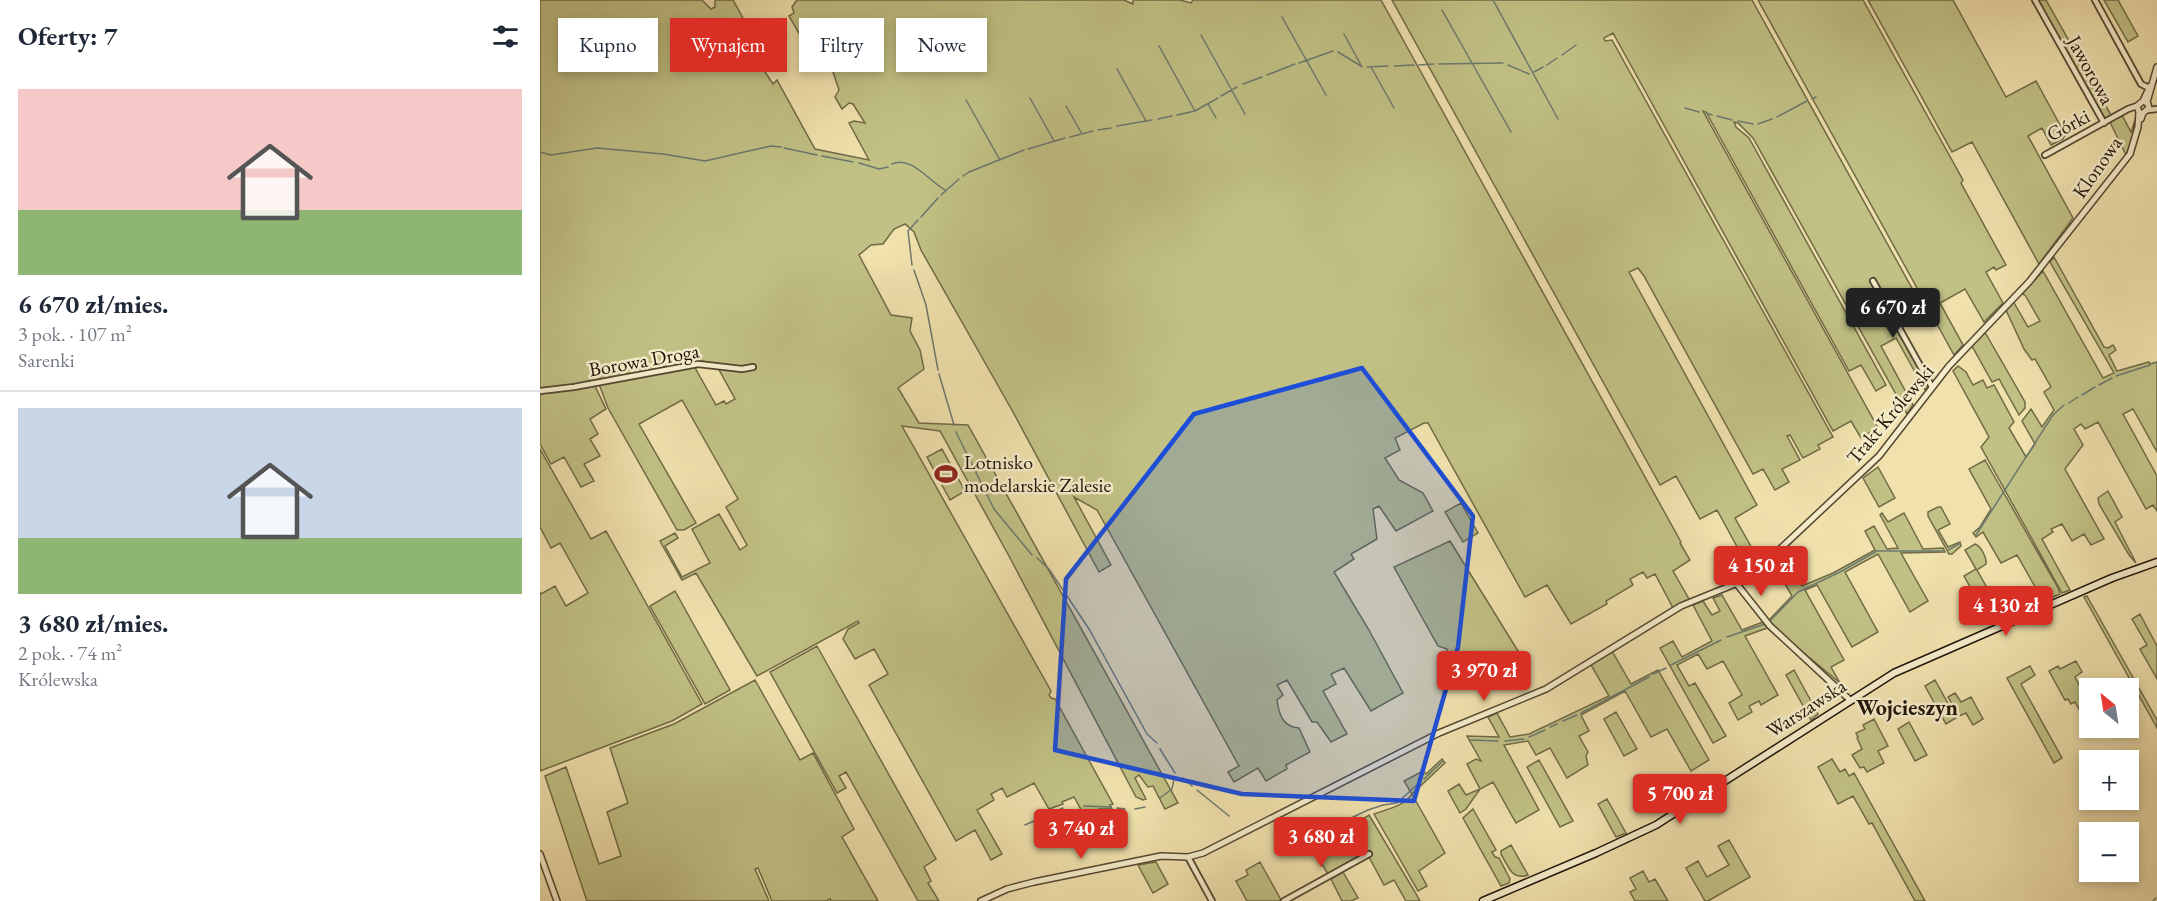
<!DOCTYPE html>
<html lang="pl">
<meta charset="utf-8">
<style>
:root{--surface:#fff;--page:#f2f2f3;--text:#1f2937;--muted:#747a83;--line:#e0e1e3;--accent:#d93025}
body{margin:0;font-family:"EB Garamond",serif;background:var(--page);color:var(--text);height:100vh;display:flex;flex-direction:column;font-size:22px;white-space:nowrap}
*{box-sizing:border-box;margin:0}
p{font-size:20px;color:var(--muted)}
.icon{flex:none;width:33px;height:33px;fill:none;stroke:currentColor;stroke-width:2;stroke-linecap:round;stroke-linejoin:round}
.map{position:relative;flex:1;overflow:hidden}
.sheet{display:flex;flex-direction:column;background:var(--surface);width:540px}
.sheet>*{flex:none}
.guide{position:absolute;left:18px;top:18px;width:570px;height:54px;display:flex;gap:12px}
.needle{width:39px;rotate:330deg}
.controls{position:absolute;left:1539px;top:678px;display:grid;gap:12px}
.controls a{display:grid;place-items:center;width:60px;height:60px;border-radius:0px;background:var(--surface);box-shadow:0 3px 9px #0003;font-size:30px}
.price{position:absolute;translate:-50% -51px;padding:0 14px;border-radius:6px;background:var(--accent);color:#fff;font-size:20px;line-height:39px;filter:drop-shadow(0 2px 3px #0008)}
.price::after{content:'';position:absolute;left:50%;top:36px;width:18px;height:14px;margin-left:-9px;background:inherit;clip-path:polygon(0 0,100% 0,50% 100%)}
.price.active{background:#222;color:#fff}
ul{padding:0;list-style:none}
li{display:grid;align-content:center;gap:12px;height:318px;padding:0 18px}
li+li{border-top:2px solid var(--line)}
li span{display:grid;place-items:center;height:186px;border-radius:0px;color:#555}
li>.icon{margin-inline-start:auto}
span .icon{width:108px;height:108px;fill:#fffc;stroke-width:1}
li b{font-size:26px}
h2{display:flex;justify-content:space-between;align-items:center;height:72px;padding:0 18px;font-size:26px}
.chip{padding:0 21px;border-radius:0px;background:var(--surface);box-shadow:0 3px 9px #0003;font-size:21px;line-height:54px}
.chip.active{background:var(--accent);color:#fff}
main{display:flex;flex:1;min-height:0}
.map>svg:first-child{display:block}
.green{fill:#c1c185;stroke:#706a46;stroke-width:1.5}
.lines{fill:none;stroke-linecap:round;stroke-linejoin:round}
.stream{stroke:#6b786f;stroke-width:1.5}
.minor-casing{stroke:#544731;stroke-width:8}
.tertiary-casing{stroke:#544731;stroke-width:8}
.secondary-casing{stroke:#201408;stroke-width:9}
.minor{stroke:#f5ecca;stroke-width:4.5}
.tertiary{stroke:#f5ecca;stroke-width:5}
.secondary{stroke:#f5ecca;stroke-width:6}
.marked{fill:#1d4ed8;fill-opacity:0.2;stroke:#1d4ed8;stroke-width:4.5;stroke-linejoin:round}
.labels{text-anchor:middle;stroke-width:5;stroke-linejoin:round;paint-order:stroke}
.street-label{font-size:20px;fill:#201408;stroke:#f5ecca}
.poi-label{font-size:20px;fill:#201408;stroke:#f5ecca;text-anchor:start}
.quarter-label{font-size:22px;font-weight:bold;fill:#201408;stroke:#f5ecca}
</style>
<main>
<section class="sheet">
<h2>Oferty: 7<svg class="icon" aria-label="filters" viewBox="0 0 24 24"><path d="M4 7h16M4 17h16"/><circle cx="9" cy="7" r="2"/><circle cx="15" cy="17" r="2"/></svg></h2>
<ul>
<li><span style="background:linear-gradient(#f6c9c9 65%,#8fb573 0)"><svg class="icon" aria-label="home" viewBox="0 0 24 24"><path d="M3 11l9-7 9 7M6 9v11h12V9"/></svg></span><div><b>6 670 zł/mies.</b><p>3 pok. · 107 m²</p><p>Sarenki</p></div></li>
<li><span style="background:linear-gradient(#c9d6e8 70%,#8fb573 0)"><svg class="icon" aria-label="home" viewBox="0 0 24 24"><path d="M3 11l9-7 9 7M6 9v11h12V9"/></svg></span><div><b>3 680 zł/mies.</b><p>2 pok. · 74 m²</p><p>Królewska</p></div></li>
</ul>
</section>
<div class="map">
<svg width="1617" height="901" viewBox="0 0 1617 901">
<rect width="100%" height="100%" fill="#f0e1ad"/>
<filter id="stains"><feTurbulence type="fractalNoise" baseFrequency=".00333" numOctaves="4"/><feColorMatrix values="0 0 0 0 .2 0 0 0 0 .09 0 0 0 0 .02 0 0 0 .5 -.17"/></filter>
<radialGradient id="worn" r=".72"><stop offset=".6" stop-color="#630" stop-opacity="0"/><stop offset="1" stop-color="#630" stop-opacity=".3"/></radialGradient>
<path class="green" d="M 0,0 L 162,0 L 171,9 L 175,7 L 175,0 L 193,0 L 231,69 L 226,69 L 225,72 L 233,84 L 237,80 L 275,149 L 329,160 L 309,123 L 314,121 L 325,123 L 313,104 L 309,103 L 302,109 L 295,97 L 299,90 L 290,63 L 278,43 L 268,49 L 249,16 L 254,13 L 252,7 L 257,0 L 584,0 L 593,4 L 593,0 L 640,0 L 651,3 L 653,0 L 841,0 L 1141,542 L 1140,543 L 1150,560 L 1133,571 L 1149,599 L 1133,608 L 1115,574 L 1107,578 L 1103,572 L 1090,579 L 1093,585 L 1066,601 L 1067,604 L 1031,624 L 1007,585 L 985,597 L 888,423 L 884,423 L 855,438 L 860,450 L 845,458 L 859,480 L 883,493 L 893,511 L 856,531 L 839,506 L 833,509 L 837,539 L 811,554 L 814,559 L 794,572 L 829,630 L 863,693 L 831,711 L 804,668 L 791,674 L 796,684 L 783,691 L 807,734 L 791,742 L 777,722 L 772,722 L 747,680 L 737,685 L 743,695 L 737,700 C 739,715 743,727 759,728 L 770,752 L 746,765 L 747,769 L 726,781 L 718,768 L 694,782 L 688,772 L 699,766 L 557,510 L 534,497 L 571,565 L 559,572 L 473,412 L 381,250 L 374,232 L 365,224 L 354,229 L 343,244 L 331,245 L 319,255 L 351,315 L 372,318 L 370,331 L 380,350 L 384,369 L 358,388 L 379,423 L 428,425 L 638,803 L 625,809 L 613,786 L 608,787 L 599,775 L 595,778 L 606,799 L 603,800 L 596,797 L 469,556 L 400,431 L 362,426 L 511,691 L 509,695 L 511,698 L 515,699 L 573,804 L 570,805 L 572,809 L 559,809 L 574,837 L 559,842 L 534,797 L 522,802 L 523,804 L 509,809 L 494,783 L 467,797 L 462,788 L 451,794 L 454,800 L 437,810 L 462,854 L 451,860 L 435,830 L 416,841 L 329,685 L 348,674 L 334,649 L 315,659 L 303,639 L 308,629 L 319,623 L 318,621 L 217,676 L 156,573 L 142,580 L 120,541 L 135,533 L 138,538 L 125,546 L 142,577 L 170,563 L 152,529 L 179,514 L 200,550 L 207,545 L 186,507 L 198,499 L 142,400 L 99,424 L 156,523 L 144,530 L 137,530 L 68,408 L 59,384 L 154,366 L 176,405 L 184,401 L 186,404 L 195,399 L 177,366 L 185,365 L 161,361 L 34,386 L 0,389 Z
M 852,0 L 1212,0 L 1373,290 L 1358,298 L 1371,322 L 1361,328 L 1391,382 L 1385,390 L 1356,338 L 1341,346 L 1373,405 L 1367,414 L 1213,138 L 1198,123 L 1194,122 L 1196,127 L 1209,138 L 1346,385 L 1336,391 L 1321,365 L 1309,371 L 1166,112 L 1163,111 L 1338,428 L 1321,438 L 1311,421 L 1293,431 L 1073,33 L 1064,38 L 1065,41 L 1072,40 L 1293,437 L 1278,445 L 1280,449 L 1263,458 L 1250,435 L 1247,436 L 1260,460 L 1242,469 L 1249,482 L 1235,490 L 1223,469 L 1213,474 L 1104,276 L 1098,268 L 1089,272 L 1217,505 L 1195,518 L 1218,559 L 1207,565 L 1177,510 L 1160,519 L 1136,476 L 1120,485 Z
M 1218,0 L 1323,0 L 1423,180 L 1421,183 L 1466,265 L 1456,270 L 1454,267 L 1446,272 L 1463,303 L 1444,322 L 1425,289 L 1400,303 L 1423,345 L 1414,355 Z
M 1328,0 L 1413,0 L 1466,97 L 1496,81 L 1525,134 L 1523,139 L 1511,145 L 1502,128 L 1488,136 L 1533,218 L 1499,264 L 1432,142 L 1412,152 Z
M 1497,0 L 1506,0 L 1572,117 L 1565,120 L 1563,118 Z
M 1564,0 L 1578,0 L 1598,36 L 1588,42 Z
M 1597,114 L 1591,144 L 1586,155 L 1570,122 L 1582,115 L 1591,132 Z
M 1514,257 L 1564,347 L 1568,348 L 1573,345 L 1576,350 L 1569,355 L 1577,371 L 1609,362 L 1610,364 L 1617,362 L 1617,452 L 1593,409 L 1583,414 L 1617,476 L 1617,511 L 1613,505 L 1606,509 L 1558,422 L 1545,429 L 1541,424 L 1534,429 L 1543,445 L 1525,469 L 1564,539 L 1551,545 L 1544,534 L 1532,541 L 1522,524 L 1511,529 L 1513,532 L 1502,539 L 1530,590 L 1522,593 L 1441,447 L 1449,437 L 1413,371 L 1418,366 L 1426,372 L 1433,385 L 1443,380 L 1447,388 L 1454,385 L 1474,422 L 1469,428 L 1486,457 L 1495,444 L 1482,421 L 1491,409 L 1502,427 L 1514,410 L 1504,392 L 1511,387 L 1495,359 L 1492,360 L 1484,349 L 1466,310 L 1473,301 L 1488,327 L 1500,321 L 1485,295 L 1482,294 L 1503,271 L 1563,378 L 1574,373 L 1510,262 Z
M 1443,333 L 1446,334 L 1485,402 L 1485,408 L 1479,415 L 1459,379 L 1452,382 L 1432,346 Z
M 55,386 L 66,409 L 50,419 L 58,434 L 50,439 L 60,456 L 44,464 L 54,481 L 41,487 L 24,457 L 11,464 L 0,444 L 0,392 Z
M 0,449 L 51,539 L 66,531 L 162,704 L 132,721 L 0,771 L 0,592 L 1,594 L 15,586 L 26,606 L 48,593 L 20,543 L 11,548 L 0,527 Z
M 402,449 L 425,491 L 410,500 L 387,457 Z
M 1445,460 L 1518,588 L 1520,594 L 1503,601 L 1477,555 L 1461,563 L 1443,532 L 1436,537 L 1433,533 L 1440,527 L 1451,509 L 1429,469 Z
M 1338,467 L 1355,498 L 1339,507 L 1323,478 Z
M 1568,491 L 1582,517 L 1575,522 L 1596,563 L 1589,555 L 1559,504 L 1558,498 Z
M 921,503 L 938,533 L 923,542 L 905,512 Z
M 1398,507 L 1401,507 L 1410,524 L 1398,530 L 1408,547 L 1420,542 L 1421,546 L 1412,554 L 1409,554 L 1388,516 L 1388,512 Z
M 1342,513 L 1348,522 L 1364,513 L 1383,549 L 1403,548 L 1405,552 L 1361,553 L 1388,601 L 1370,612 L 1338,554 L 1305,572 L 1338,632 L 1312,647 L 1277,585 L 1265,590 L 1304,660 L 1291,667 L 1300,683 L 1241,634 L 1229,620 L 1252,596 L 1241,577 L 1253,570 L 1262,586 L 1293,573 L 1335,550 L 1325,531 L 1334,526 L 1347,549 L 1358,548 L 1340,515 Z
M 910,541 L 978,651 L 931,673 L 923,661 L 917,656 L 912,661 L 907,662 L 907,649 L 898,646 L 854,567 Z
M 1435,544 C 1441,546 1447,558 1446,564 L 1437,570 L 1464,618 L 1451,624 L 1424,576 L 1436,569 L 1425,550 Z
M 135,591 L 190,690 L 165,704 L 110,606 Z
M 1182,595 L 1202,630 L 1223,622 L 1227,628 L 1205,636 L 1238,695 L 1221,705 L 1219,701 L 1209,706 L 1212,712 L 1198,720 L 1189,703 L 1202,695 L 1183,661 L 1167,669 L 1158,654 L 1137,665 L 1149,686 L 1155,683 L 1186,736 L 1173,743 L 1120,648 L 1133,641 L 1142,657 L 1172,641 L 1153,605 L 1163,601 L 1172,615 L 1180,611 L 1173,598 Z
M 1547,596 L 1617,720 L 1617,728 L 1544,597 Z
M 1600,614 L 1617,646 L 1617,679 L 1600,649 L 1607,645 L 1592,619 Z
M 277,646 L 396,859 L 384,867 L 391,881 L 388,883 L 399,901 L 378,901 L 306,772 L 299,776 L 306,788 L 297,793 L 230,672 Z
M 1072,651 L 1091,684 L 1118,670 L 1169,760 L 1151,771 L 1127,729 L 1111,737 L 1085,691 L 1041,715 L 1049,731 L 1039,736 L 1048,752 L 1046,756 L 1048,765 L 1027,778 L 1010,748 L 996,755 L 988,741 L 964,745 L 999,810 L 976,823 L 953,782 L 940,789 L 926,809 L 920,813 L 908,791 L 919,784 L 926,795 L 940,789 L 927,764 L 936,759 L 941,761 L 927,736 L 959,737 L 948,717 L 957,713 L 970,737 L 989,734 L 1069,696 L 1051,665 Z
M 1536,661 L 1542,672 L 1535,677 L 1549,704 L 1549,709 L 1541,713 L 1535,702 L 1531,704 L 1528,699 L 1525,700 L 1509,671 L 1518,666 L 1520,669 Z
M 1490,666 L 1495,675 L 1481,684 L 1522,758 L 1514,763 L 1467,678 Z
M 1254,670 L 1278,714 L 1271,720 L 1246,675 Z
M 215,680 L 260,760 L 273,753 L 314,829 L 302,837 L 338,901 L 291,901 L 290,899 L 286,901 L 232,901 L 218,868 L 215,869 L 229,901 L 47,901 L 5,776 L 26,767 L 59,864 L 81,856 L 67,812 L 88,803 L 70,748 L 134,724 Z
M 1395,680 L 1416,718 L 1406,724 L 1385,686 Z
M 1415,693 L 1421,702 L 1431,697 L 1443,719 L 1433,725 L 1426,713 L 1419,716 L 1408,697 Z
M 1076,712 L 1097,749 L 1084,756 L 1064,719 Z
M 1334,719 L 1348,746 L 1338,751 L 1344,763 L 1327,772 L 1324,767 L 1320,768 L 1312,755 L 1322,749 L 1317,738 L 1318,737 L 1316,733 L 1325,729 L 1323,725 Z
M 1369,722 L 1387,755 L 1375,761 L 1358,729 Z
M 902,759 L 905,763 L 872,794 L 905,853 L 879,871 L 887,886 L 878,891 L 834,814 C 847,809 863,807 872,794 L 864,781 L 883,771 L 886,774 Z
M 1292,759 L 1300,772 L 1305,769 L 1309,776 L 1314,773 L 1385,901 L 1375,901 L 1332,823 L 1329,824 L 1313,796 L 1298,804 L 1278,767 Z
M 999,760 L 1033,821 L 1020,827 L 987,767 Z
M 1067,799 L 1086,833 L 1076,837 L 1058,804 Z
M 933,809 L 956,850 L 952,852 L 955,857 L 959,858 L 970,879 L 969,883 L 961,886 L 923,818 Z
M 829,815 L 875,892 L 880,901 L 866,901 L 854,880 L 844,885 L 829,857 L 830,853 L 788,874 L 778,858 L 809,835 L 807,829 Z
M 1189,840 L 1210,877 L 1168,901 L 1165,901 L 1146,868 L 1158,861 L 1167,877 L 1189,865 L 1178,846 Z
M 971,845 L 988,875 C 972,881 968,866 961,854 L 961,851 Z
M 616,862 L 628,884 L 613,893 L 598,865 Z
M 720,862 L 741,900 L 738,901 L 707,901 L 696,881 L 708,875 L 706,870 Z
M 1103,871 L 1109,882 L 1115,879 L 1128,901 L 1095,901 L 1090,892 L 1096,889 L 1090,878 Z
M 803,872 L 818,898 L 811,901 L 802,901 L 791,879 Z"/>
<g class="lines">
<path class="stream" d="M 953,0 L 1018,119
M 902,10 L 971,132
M 742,17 L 786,95
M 804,34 L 822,67
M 661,35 L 705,114
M 619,46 L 655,111
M 798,52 L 821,66
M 1022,55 L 1036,45
M 759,63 L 793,51
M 899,64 L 963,63
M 879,65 L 894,64
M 968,65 L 989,74
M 1007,65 L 1017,58
M 854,66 L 874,65
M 827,67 L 848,66
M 831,67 L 854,108
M 577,69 L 606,121
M 994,72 L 1003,67
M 727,75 L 755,64
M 703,84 L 722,77
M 681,96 L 697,87
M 490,98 L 514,141
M 1272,99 L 1276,97
M 426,100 L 460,160
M 668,104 L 676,118
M 526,106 L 542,134
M 1145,108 L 1159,112
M 1166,113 L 1172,115
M 637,115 L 655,111 L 678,98
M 1177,116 L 1192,120
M 1237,117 L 1267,101
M 618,119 L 632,116
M 1198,121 L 1213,124
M 1218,124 L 1232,119
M 577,126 L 612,120
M 558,130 L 571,128
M 530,137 L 553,131
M 244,148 L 277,155
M 488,149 L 525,138
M 0,152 L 11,155 L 57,148 L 123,154 L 165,161 L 231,146 L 241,147
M 282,156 L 313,162
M 319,163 L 339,169 L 348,167
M 352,164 C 371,155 390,182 405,190
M 423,176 L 429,172 L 484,150
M 401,195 L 419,179
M 381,217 L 398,198
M 372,265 L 368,231 L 378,220
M 374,270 L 386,305 L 398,370
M 1616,363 L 1617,363
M 399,374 L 414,425
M 1576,376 L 1610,365
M 1559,385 L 1572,378
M 1542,395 L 1555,387
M 1529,403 L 1538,397
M 416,432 L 454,509 L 492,555
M 1436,535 L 1513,415 L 1524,405
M 1408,550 L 1419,544
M 497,558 L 509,569 L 549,629 L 607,734 L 617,743
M 1229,622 L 1258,592 L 1300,572 L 1337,551 L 1403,551
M 1187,637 L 1225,624
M 1131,665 L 1181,640
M 1113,674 L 1126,668
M 1041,713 L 1109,677
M 1023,721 L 1037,715
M 1010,727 L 1017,724
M 989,737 L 1005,730
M 931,740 L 958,741
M 965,741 L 984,739
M 620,749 L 635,773
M 643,778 L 652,786
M 884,779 L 903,761
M 657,790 L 689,816
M 620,798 L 632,789 L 634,779
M 544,806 L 571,807
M 577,808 L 585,809
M 595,809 L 605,807
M 501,818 L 523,808
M 485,825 L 494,821
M 757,850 L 768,849 L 809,819 L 828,810 L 843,805 L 857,803 L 879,783
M 1613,901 L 1616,898"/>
<g class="minor-casing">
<path id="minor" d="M 1495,0 L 1564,123
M 1555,0 L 1601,84 L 1609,88
M 1608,110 L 1617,109
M 1505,155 L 1588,109 L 1597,106
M 1333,281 L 1392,387
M 0,391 L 34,387 L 158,364 L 202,369 L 213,367
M 648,857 L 672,901
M 744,901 L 829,854"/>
</g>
<g class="tertiary-casing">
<path id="tertiary" d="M 1607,102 L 1617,67
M 1601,119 L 1603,113 L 1609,108 L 1608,104 L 1604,101
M 1196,583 L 1230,626 L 1310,700
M 0,854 L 17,901
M 441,901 L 467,889 L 494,882 L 621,856 L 648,857 L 663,853 L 899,733 L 1006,689 L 1141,606 L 1195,584 L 1211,567 L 1240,549 L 1339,456 L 1409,366 L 1489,282 L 1590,154 L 1598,127 L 1599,112 L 1597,106 L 1603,101 L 1610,86"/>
</g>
<g class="secondary-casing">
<path id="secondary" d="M 943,901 L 1056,853 L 1116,825 L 1354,673 L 1572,578 L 1617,562"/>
</g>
<use href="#minor" class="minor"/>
<use href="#tertiary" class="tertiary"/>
<use href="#secondary" class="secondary"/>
</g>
<path class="marked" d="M 822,368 L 933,516 L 918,647 L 874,801 L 702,794 L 515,750 L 526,579 L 654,414 Z"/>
<defs>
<g id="stadium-bare" transform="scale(1.8)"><path d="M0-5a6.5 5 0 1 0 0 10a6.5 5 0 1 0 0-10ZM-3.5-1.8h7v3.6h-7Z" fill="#8f2418" stroke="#f5ecca" stroke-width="2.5" paint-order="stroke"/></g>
</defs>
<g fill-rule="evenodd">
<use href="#stadium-bare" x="406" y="474"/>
</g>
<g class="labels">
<g class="street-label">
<text transform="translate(1551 70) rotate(61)" y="7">Jaworowa</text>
<text transform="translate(1528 125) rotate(-28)" y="7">Górki</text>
<text transform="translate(1557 167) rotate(-55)" y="7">Klonowa</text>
<text transform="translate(104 360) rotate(-10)" y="7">Borowa Droga</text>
<text transform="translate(1350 414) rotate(-50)" y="7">Trakt Królewski</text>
<text transform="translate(1266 708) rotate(-33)" y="7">Warszawska</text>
</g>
<g class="poi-label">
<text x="424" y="469">Lotnisko<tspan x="424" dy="23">modelarskie Zalesie</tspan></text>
</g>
<g class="quarter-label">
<text x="1367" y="715">Wojcieszyn</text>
</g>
</g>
<rect width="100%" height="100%" filter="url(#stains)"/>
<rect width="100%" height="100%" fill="url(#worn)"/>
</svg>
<div class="controls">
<a><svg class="needle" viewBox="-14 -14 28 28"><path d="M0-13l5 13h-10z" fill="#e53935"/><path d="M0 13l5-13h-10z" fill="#747a83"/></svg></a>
<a>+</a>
<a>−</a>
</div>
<b class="price active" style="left:1353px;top:339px">6 670 zł</b>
<b class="price" style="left:1221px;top:597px">4 150 zł</b>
<b class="price" style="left:1466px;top:637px">4 130 zł</b>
<b class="price" style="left:944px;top:702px">3 970 zł</b>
<b class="price" style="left:1140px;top:825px">5 700 zł</b>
<b class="price" style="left:541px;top:860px">3 740 zł</b>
<b class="price" style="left:781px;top:868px">3 680 zł</b>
<div class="guide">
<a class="chip">Kupno</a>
<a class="chip active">Wynajem</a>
<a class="chip">Filtry</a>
<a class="chip">Nowe</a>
</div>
</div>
</main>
